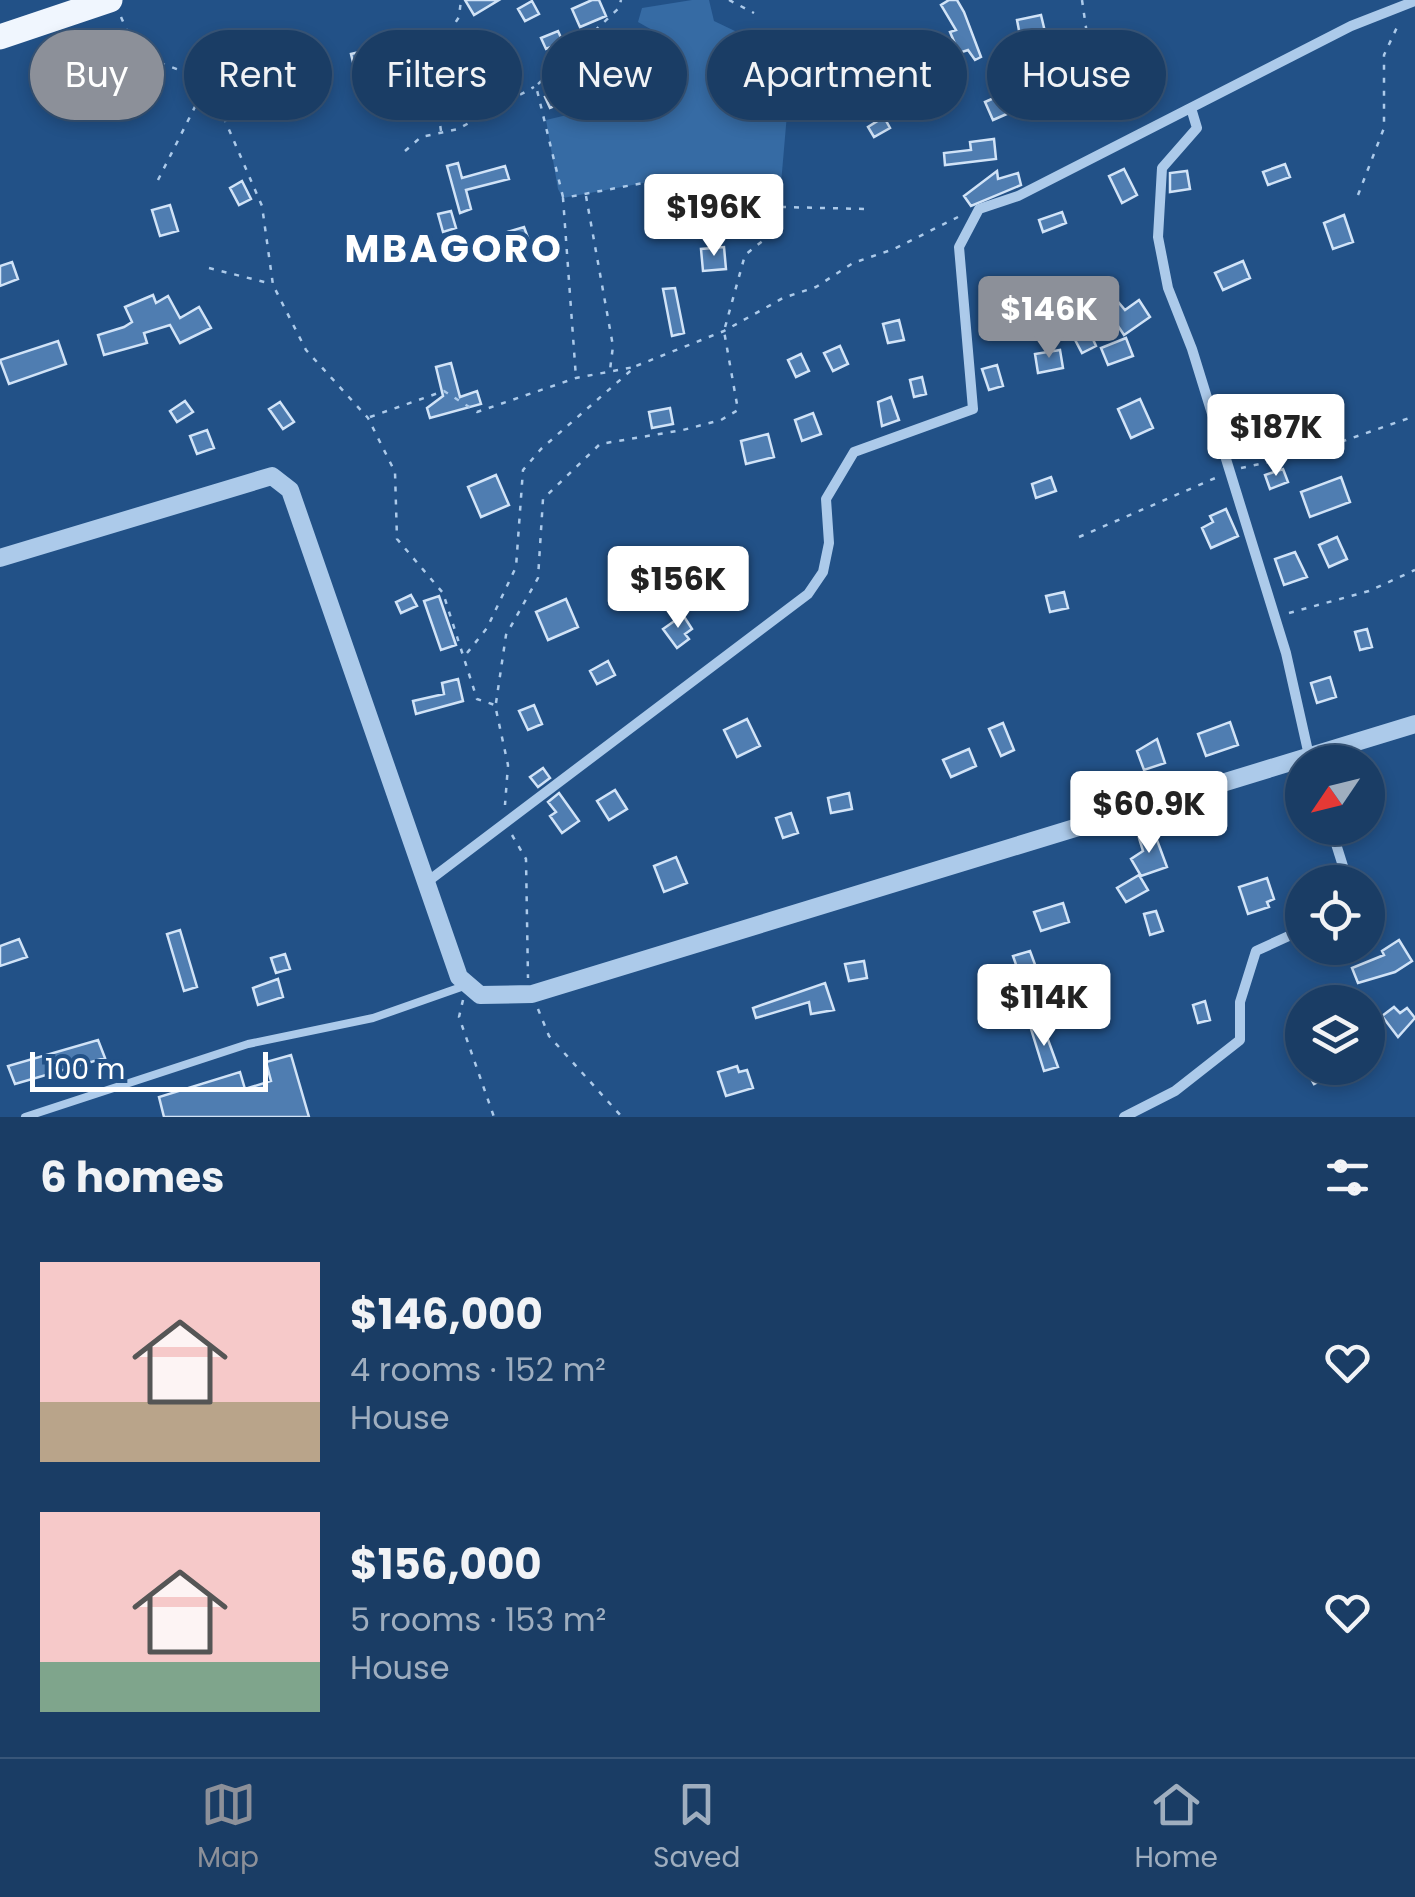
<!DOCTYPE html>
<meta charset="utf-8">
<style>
:root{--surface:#1a3d65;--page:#27486e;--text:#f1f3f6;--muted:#9faebf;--line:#385679;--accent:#8c9099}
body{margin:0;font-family:Poppins,sans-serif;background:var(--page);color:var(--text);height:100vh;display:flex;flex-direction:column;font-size:38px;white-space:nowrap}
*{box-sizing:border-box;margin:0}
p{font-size:32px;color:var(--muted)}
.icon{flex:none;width:55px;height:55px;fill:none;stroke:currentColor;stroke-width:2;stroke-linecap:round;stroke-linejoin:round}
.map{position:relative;height:1117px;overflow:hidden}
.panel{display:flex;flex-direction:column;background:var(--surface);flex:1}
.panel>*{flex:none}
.banner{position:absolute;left:30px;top:30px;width:1355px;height:90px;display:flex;gap:20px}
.needle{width:65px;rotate:235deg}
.buttons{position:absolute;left:1285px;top:745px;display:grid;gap:20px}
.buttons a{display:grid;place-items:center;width:100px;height:100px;border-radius:50%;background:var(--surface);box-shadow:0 5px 15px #0003,0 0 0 2px var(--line);font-size:50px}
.scale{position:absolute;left:30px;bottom:25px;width:238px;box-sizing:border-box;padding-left:10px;border:5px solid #fff;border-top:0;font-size:28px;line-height:35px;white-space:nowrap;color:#fff;-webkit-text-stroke:8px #225187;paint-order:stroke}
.price{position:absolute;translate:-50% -85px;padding:0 22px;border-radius:10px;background:#fff;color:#222;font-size:32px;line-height:65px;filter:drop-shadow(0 2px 5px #0008)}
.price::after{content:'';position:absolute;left:50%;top:60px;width:30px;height:22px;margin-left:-15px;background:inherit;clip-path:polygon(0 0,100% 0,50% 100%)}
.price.on{background:var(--accent);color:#fff}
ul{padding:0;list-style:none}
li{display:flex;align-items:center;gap:30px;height:250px;padding:0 40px}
li span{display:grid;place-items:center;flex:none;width:280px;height:200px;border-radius:0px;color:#555}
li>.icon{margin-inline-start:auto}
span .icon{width:120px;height:120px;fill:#fffc;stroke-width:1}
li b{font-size:42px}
h2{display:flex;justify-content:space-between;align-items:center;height:120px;padding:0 40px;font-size:42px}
.tag{padding:0 35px;border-radius:45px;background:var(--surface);box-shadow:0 5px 15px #0003,0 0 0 2px var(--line);font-size:35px;line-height:90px}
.tag.on{background:var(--accent);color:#fff}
.menu{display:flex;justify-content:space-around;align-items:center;height:140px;border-top:2px solid var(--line);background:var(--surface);font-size:28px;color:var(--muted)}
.menu a{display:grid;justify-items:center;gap:5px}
.menu .on{color:var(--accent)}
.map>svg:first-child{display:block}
.green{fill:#366ba4}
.building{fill:#4f7db1;stroke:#d1e3f7;stroke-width:2.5}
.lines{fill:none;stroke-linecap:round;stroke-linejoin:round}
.path{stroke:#accaea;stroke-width:2.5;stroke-dasharray:5 8;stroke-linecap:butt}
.service{stroke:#accaea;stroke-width:8}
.minor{stroke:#accaea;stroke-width:10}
.tertiary{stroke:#accaea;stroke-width:18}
.primary{stroke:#f0f6fe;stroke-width:25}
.labels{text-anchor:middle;stroke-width:8;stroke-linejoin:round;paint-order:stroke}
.district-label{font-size:38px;font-weight:bold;letter-spacing:2.5px;fill:#fff;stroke:#225187}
</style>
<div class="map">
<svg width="1415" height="1117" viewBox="0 0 1415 1117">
<rect width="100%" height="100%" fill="#225187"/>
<path class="green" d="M 692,0 L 709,0 L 714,21 L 758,42 L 787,114 L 779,207 L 760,192 L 710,199 L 670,178 L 563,198 L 558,189 L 546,120 L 567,115 L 586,92 L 616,88 L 658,56 L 661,35 L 638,22 L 642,8 Z"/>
<path class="building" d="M 465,0 L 499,0 L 474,15 Z
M 592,0 L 599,0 L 606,16 L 580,27 L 572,9 Z
M 949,0 L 957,0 L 964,12 L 981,57 L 975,60 L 968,50 L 959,53 L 950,32 L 956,30 L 941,5 Z
M 532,1 L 539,14 L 525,21 L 518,9 Z
M 1041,15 L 1046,36 L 1021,41 L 1017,20 Z
M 558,31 L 563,42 L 546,49 L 541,38 Z
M 385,46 L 392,75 L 358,83 L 351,54 Z
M 1140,58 L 1144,76 L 1123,81 L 1119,62 Z
M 853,65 L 859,83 L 840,90 L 834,71 Z
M 804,66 L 814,87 L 790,98 L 781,77 Z
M 888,66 L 911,102 L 897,110 L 874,75 Z
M 1038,68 L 1055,112 L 1034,120 L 1029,105 L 1037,99 Z
M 1107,79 L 1113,96 L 1093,104 L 1086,87 Z
M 562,90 L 567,101 L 550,108 L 545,97 Z
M 1001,95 L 1009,113 L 993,120 L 985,102 Z
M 884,117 L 890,128 L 874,137 L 868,127 Z
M 994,139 L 996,159 L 945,165 L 944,153 L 971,150 L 970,142 Z
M 458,163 L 462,178 L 505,166 L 509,179 L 466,190 L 471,209 L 460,213 L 447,166 Z
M 1285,164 L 1290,177 L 1268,185 L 1263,172 Z
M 1124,169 L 1137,195 L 1122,203 L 1109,176 Z
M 997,171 L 998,179 L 1018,173 L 1021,185 L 971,206 L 964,196 Z
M 1187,171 L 1190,189 L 1170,192 L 1170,173 Z
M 242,181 L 251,199 L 239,205 L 230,188 Z
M 170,205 L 178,231 L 160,236 L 152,210 Z
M 451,211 L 456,228 L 443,232 L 438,214 Z
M 1062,212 L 1066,223 L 1043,232 L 1039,220 Z
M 1344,215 L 1353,242 L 1333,249 L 1324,223 Z
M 524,227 L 528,238 L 510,244 L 507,232 Z
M 724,247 L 726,269 L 703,271 L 701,249 Z
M 1243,261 L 1250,278 L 1223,290 L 1215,273 Z
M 12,262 L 18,279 L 0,286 L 0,266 Z
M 675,288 L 684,333 L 672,336 L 663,289 Z
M 153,295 L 156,303 L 168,296 L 180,318 L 199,307 L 211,328 L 180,343 L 170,325 L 144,333 L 147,343 L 104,355 L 98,335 L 124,327 L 132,322 L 125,307 Z
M 1139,300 L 1150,317 L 1124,335 L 1108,311 L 1119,303 L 1125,310 Z
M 899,320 L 904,340 L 888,343 L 883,324 Z
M 1087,326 L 1096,346 L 1082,353 L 1072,334 Z
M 1126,338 L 1133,356 L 1108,365 L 1101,348 Z
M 58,341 L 66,364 L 9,384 L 0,360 Z
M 840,346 L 848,364 L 833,371 L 824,353 Z
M 1060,350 L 1063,368 L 1038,373 L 1035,354 Z
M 801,354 L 809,371 L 796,377 L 788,360 Z
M 451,363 L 460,397 L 477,391 L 481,404 L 430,418 L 427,408 L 443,396 L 436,367 Z
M 997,365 L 1003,386 L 989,390 L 982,369 Z
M 922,377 L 926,394 L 914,397 L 910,380 Z
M 891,397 L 899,420 L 882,426 L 878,402 Z
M 1325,397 L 1335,421 L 1310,431 L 1305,405 Z
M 1140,399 L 1153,428 L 1131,438 L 1118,409 Z
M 185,401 L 193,412 L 177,422 L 170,411 Z
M 280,402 L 294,422 L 283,429 L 269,409 Z
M 670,408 L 673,424 L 652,428 L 649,412 Z
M 813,413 L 821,434 L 802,441 L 795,420 Z
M 207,430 L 214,448 L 197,454 L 190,436 Z
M 768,434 L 774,457 L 746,464 L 741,441 Z
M 1283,469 L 1288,482 L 1270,489 L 1265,475 Z
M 496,475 L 509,505 L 481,517 L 468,487 Z
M 1051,477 L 1056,491 L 1036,498 L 1032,484 Z
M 1341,477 L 1350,502 L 1310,517 L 1301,492 Z
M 1226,509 L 1238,536 L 1211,548 L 1202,528 L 1213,522 L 1210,516 Z
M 1337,537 L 1347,559 L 1329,567 L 1319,545 Z
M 1295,552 L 1307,577 L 1284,585 L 1275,559 Z
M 1064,592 L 1068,608 L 1050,612 L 1046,596 Z
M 411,595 L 417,606 L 401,613 L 396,602 Z
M 439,596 L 456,645 L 441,650 L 424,601 Z
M 566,599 L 578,627 L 548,640 L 536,612 Z
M 683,615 L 692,629 L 685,634 L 689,639 L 677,648 L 663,629 Z
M 1367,629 L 1372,647 L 1360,650 L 1355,632 Z
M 608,661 L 615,675 L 597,684 L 590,671 Z
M 1330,677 L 1336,697 L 1317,703 L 1311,683 Z
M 458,679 L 463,701 L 416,714 L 413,701 L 444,694 L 442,683 Z
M 534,705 L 542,724 L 528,730 L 519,711 Z
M 747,719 L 760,746 L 737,757 L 724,730 Z
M 1230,722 L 1238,745 L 1206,756 L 1198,734 Z
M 1003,723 L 1014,750 L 1001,756 L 989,729 Z
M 1157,739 L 1165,763 L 1144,770 L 1137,751 Z
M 969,749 L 976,766 L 951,777 L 943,760 Z
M 543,768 L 550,778 L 538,787 L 530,777 Z
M 615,790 L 627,809 L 609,820 L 597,801 Z
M 559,793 L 579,821 L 562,833 L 550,816 L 556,812 L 548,802 Z
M 849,793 L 852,809 L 831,813 L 828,798 Z
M 791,813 L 798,833 L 783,838 L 776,818 Z
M 1154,832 L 1167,867 L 1141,876 L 1131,859 L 1143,851 L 1139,838 Z
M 676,857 L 687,883 L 664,892 L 654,866 Z
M 1139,875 L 1148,890 L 1126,902 L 1117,888 Z
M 1267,878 L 1274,899 L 1267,902 L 1269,907 L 1248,914 L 1239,887 Z
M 1063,903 L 1069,922 L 1041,931 L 1034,912 Z
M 1156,911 L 1163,931 L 1150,935 L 1144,914 Z
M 180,930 L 197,987 L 184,991 L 167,934 Z
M 19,939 L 27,957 L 0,966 L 0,946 Z
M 1399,940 L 1412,961 L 1395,972 L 1358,983 L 1352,968 L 1384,955 L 1382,951 Z
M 1030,951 L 1037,970 L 1020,976 L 1013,956 Z
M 285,954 L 290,969 L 276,973 L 271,958 Z
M 864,961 L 867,978 L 849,981 L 845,964 Z
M 278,979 L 283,997 L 258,1005 L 253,988 Z
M 825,983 L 834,1010 L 811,1014 L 809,1002 L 756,1018 L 753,1008 Z
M 1205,1001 L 1210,1020 L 1198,1023 L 1193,1005 Z
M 1394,1007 L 1400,1013 L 1407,1008 L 1415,1018 L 1398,1037 L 1382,1016 Z
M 1043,1026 L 1058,1067 L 1044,1071 L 1031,1029 Z
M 98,1040 L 105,1058 L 15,1084 L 8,1066 Z
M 291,1055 L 309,1117 L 164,1117 L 159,1097 L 240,1072 L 245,1089 L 271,1081 L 266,1062 Z
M 737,1066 L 739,1072 L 747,1070 L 753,1088 L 726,1096 L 718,1072 Z
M 1305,1068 L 1345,1068 L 1314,1084 Z"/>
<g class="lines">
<path class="path" d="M 729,0 L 754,13
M 1082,0 L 1090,55
M 121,17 L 137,54 L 208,81 L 262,206 L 273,285 L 306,350 L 368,418 L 395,472 L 397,539 L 443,593 L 477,699 L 495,705 L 508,765 L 505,805
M 441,131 L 431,61 L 459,17 L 461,0
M 405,151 L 421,137 L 458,129 L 534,87
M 158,180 L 207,83
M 1358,195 L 1384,128 L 1384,55 L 1399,23
M 586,196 L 613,346 L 610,370
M 563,197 L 536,86 L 619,8 L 621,0
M 781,207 L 866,209
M 209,268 L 272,284
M 370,417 L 444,391 L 477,412 L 576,378 L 634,367
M 1241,468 L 1306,454 L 1415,416
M 1079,537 L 1220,476
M 1289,613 L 1369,591 L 1415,570
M 467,653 L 487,628 L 516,567 L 523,470 L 541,449 L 636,366 L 724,331 L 783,298 L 816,287 L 853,263 L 894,249 L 958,217
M 496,703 L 506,635 L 538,578 L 543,499 L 600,444 L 683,430 L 721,420 L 738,410 L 724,331 L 745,255 L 770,235 L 779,207 L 760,192 L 710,199 L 670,178 L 563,198 L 576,378
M 512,835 L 526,859 L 528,978
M 463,1000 L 459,1017 L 494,1117
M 538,1009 L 549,1036 L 622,1117"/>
<path class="service" d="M 25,1117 L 248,1044 L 373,1018 L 467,985"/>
<path class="minor" d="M 1191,108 L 1197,128 L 1162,168 L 1158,237 L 1168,288 L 1192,349 L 1286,653 L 1310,760
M 1331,828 L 1348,882
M 427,882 L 808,594 L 823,572 L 829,543 L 826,499 L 854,452 L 973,409 L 959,247 L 979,209 L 1018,196 L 1351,26 L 1415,1
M 1124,1117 L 1175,1091 L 1240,1040 L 1240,1002 L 1256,951 L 1302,930"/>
<path class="tertiary" d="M 0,558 L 272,476 L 290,490 L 459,977 L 480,995 L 532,994 L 1415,724"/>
<path class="primary" d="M 0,37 L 110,0"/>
</g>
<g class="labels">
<g class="district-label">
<text x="454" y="262">MBAGORO</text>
</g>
</g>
</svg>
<div class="buttons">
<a><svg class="needle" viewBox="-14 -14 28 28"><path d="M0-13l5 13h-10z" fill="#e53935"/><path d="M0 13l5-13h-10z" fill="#9faebf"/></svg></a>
<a><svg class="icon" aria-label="locate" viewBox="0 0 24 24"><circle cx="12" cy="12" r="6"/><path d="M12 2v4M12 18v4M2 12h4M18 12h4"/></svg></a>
<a><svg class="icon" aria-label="layers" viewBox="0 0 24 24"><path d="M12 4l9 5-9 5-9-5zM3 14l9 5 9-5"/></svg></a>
</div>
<div class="scale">100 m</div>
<b class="price" style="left:714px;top:259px">$196K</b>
<b class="price on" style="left:1049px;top:361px">$146K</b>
<b class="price" style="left:1276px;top:479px">$187K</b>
<b class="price" style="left:678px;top:631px">$156K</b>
<b class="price" style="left:1149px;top:856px">$60.9K</b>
<b class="price" style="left:1044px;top:1049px">$114K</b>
<div class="banner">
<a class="tag on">Buy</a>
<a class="tag">Rent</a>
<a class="tag">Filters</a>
<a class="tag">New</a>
<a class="tag">Apartment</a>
<a class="tag">House</a>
</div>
</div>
<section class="panel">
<h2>6 homes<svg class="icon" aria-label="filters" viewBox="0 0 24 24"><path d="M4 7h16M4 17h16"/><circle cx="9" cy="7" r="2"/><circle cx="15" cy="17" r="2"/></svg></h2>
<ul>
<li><span style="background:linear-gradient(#f6c9c9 70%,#b9a48a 0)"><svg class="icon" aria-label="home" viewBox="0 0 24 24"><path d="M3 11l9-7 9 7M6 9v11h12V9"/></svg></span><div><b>$146,000</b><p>4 rooms · 152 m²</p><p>House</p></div><svg class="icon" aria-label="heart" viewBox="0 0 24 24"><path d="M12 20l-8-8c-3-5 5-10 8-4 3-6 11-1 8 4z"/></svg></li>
<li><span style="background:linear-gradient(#f6c9c9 75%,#7fa58c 0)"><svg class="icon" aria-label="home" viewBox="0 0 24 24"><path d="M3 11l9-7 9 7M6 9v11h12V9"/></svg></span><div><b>$156,000</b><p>5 rooms · 153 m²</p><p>House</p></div><svg class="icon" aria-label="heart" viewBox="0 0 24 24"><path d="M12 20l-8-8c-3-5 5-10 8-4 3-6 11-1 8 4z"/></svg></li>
</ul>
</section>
<nav class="menu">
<a class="on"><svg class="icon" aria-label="map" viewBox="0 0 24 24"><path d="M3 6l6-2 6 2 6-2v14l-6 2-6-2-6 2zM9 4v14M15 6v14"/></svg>Map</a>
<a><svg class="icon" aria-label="saved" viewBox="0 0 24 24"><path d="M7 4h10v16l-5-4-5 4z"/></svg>Saved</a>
<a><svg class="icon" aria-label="home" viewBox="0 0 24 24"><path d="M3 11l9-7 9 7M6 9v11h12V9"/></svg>Home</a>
</nav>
